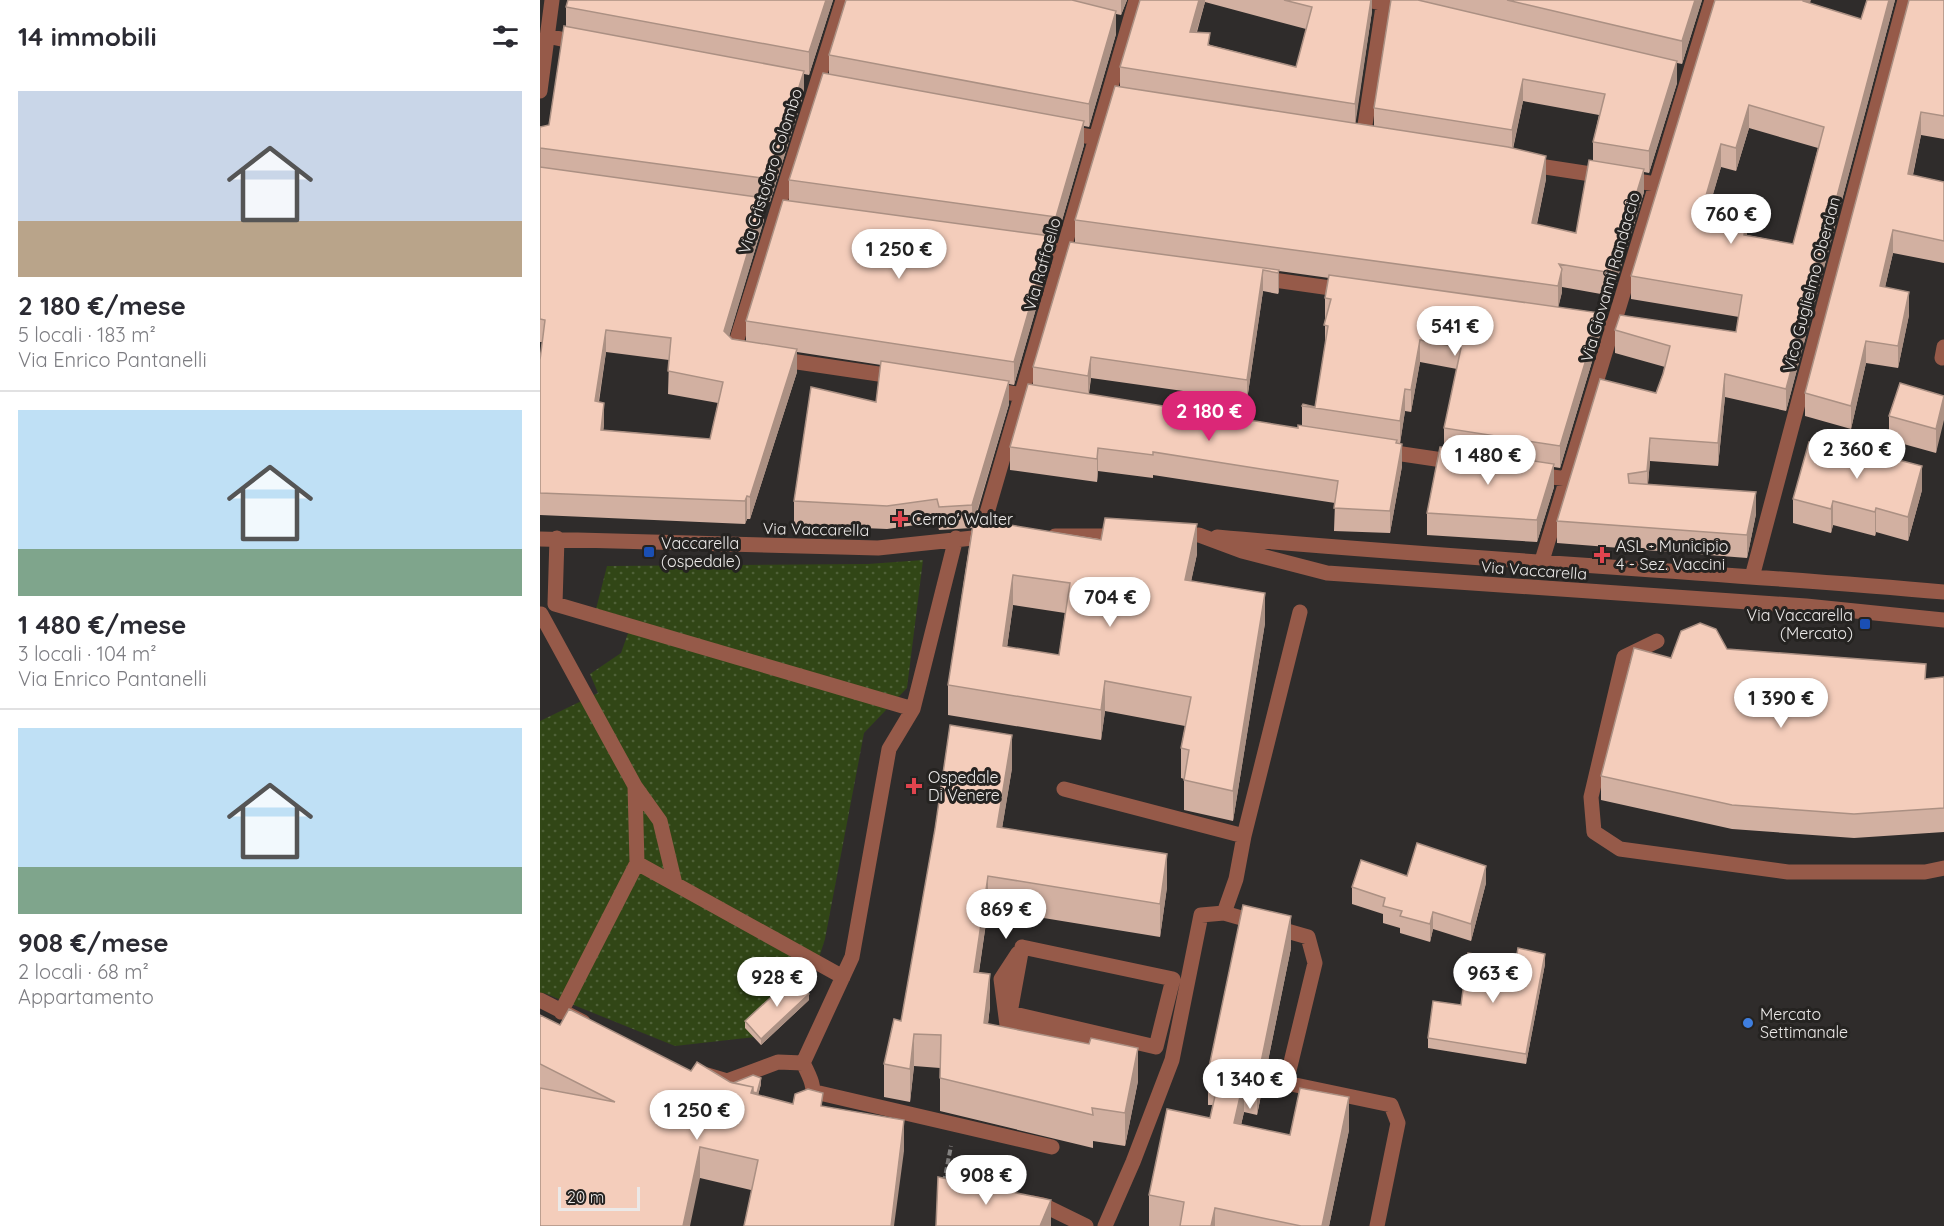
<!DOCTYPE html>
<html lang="it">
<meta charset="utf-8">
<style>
:root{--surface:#fff;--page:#f2f2f3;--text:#2b2b33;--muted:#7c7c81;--line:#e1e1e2;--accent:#db2777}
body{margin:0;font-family:Quicksand,sans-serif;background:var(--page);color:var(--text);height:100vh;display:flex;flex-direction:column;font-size:22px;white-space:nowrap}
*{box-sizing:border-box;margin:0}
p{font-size:20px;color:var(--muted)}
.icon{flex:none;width:33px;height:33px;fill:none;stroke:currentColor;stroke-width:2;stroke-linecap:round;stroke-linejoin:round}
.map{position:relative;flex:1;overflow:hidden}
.side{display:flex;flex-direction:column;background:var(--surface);width:540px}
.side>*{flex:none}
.scale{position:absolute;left:18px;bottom:15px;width:82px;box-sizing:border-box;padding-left:6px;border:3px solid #ebe9e8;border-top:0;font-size:16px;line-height:21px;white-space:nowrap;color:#ebe9e8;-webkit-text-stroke:4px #252321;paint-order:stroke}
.price{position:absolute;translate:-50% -51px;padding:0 14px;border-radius:21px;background:#fff;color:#222;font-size:20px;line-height:39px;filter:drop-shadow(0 2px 3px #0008)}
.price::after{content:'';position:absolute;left:50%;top:36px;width:18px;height:14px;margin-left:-9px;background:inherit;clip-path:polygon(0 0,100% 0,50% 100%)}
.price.active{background:var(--accent);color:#fff}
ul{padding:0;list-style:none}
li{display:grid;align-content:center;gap:12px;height:318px;padding:0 18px}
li+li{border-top:2px solid var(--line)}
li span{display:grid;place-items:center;height:186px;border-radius:0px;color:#555}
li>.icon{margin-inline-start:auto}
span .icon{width:108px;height:108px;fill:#fffc;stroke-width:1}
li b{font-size:26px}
h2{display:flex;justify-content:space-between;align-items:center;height:72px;padding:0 18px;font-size:26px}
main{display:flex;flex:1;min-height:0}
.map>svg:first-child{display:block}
.park{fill:url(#park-dots)}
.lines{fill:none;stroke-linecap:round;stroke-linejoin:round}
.path{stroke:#858382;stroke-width:4;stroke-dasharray:6 3;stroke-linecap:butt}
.minor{stroke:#965a49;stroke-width:15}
.wall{fill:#d2b0a1;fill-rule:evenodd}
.shaded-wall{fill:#ab9083}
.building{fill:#f4cdbb;stroke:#ab9083;stroke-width:1.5;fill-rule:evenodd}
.health-dot{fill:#e0444e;stroke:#252321;stroke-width:2}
.transit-dot{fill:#1a4fb4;stroke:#252321;stroke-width:2}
.shop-dot{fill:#3f7fe0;stroke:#252321;stroke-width:2}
.labels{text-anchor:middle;stroke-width:6;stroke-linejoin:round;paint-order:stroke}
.street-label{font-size:16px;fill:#ebe9e8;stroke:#252321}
.poi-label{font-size:16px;fill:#ebe9e8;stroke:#252321;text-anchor:start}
</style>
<main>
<section class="side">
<h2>14 immobili<svg class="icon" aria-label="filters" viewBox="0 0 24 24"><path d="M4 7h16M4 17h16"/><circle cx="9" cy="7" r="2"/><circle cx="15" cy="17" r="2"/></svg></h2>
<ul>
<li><span style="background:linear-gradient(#c9d6e8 70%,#b9a48a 0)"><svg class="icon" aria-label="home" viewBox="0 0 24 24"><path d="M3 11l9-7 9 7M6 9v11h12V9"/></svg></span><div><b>2 180 €/mese</b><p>5 locali · 183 m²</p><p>Via Enrico Pantanelli</p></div></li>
<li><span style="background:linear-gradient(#bfe0f5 75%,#7fa58c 0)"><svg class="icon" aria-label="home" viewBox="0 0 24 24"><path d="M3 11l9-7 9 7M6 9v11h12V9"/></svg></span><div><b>1 480 €/mese</b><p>3 locali · 104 m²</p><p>Via Enrico Pantanelli</p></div></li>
<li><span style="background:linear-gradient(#bfe0f5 75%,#7fa58c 0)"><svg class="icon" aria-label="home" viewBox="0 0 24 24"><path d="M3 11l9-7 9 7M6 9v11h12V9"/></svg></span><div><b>908 €/mese</b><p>2 locali · 68 m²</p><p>Appartamento</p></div></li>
</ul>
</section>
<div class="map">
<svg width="1404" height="1226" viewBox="0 0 1404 1226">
<defs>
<pattern id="park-dots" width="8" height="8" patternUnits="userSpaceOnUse" patternTransform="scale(1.5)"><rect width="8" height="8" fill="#314616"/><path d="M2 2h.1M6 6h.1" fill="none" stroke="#4f6138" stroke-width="1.8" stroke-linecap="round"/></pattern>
</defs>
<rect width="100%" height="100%" fill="#2f2c2b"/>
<path class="park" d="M 383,560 L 367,688 L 324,733 L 285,939 L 270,986 L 230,1009 L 215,1037 L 135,1046 L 4,993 L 0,1000 L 0,721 L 58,693 L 50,674 L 81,653 L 93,619 L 56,609 L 67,566 L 328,564 Z"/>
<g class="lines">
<path class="path" d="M 404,1182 L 411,1146"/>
<path class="minor" d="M 828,0 L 870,10
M 7,36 L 40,43
M 0,91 L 12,0
M 524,132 L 557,138
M 823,138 L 844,0
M 986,164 L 1116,184
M 490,247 L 547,255
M 719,278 L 805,290
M 1040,322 L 1075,327
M 198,353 L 193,352 L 303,0
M 1402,358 L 1404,347
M 237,359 L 359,377
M 451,390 L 504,398
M 842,451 L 916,462
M 996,475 L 1028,479
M 638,535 L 659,535 L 702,551 L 787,573 L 1266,606 L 1404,620
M 515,536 L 581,536
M 440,537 L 596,0
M 677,537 C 919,559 1162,571 1404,592
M 0,539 L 338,548 L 452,536
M 1001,564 L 1172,0
M 1212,577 L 1365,0
M 15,604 L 373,709
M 15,604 L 17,538
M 1,614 L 95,786 L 97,863 L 21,1012
M 1117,641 L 1084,657 L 1051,797 L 1054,832 L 1080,849 L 1248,872 L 1385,872 L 1404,868
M 95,786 L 120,821 L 135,884
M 524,789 L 704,836
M 97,863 L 303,977
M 684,913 L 696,879 L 704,836 L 760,612
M 482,947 L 633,979 L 616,1047 L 470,1013 Z
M 478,953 L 461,979 L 467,1025 L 564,1046
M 0,1000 L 43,1022
M 263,1063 L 312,957 L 349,749 L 373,709 L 416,538
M 167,1075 L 187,1081 L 238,1062 L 263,1063 C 270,1077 275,1086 273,1102 L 267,1108
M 275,1092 L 512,1147
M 493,1203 L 503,1205 L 546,1226
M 565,1226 L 593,1162 L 632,1060 L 661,915 L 684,913 L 768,937 L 775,963 L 746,1083 L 851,1105 L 858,1123 L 837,1226"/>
</g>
<path class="wall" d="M 293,0 L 269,75 L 264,74 L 264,93 L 230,202 L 224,201 L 224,220 L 189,336 L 192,339 L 206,341 L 206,321 L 249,201 L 249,180 L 289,74 L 289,55 L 306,0 L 587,0 L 581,15 L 576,14 L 576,34 L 549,127 L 544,126 L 544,145 L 516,241 L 510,240 L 510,260 L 474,385 L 469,384 L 469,404 L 435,520 L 657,554 L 651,581 L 725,623 L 693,821 L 644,810 L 644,779 L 641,778 L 641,748 L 645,726 L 565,711 L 561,740 L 408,715 L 408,685 L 432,528 L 399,530 L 397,522 L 347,529 L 254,525 L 254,501 L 336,402 L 341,365 L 257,352 L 257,372 L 210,519 L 207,519 L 205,524 L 0,515 L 0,360 L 2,342 L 0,342 L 0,127 L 9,125 L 26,27 L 26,7 ZM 66,352 L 129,360 L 128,394 L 178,403 L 170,439 L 63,430 L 64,425 L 59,402 ZM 473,605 L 525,613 L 519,655 L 467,647 Z
M 600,0 L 832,0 L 832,11 L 815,123 L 834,126 L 834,108 L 851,0 L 1162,0 L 1142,64 L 1137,63 L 1137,83 L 1109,173 L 1104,172 L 1104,192 L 1072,296 L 1022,287 L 1022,292 L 1018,307 L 1060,335 L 1020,468 L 1014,467 L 1014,487 L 997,542 L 887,535 L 887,513 L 904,448 L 904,428 L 917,369 L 880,362 L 871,412 L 865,411 L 860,443 L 862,466 L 850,533 L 794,531 L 795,503 L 613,475 L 613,478 L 558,471 L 557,482 L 470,470 L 470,447 L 493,385 L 493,367 L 535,242 L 535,220 L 580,86 L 580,67 ZM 665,2 L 766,29 L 756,67 L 670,45 L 657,32 ZM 983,101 L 1059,115 L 1053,142 L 1053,161 L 1036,233 L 997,224 L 1006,179 L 973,149 ZM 739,271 L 789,278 L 785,298 L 785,348 L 775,407 L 762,406 L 762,426 L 758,428 L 549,394 L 551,378 L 707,400 L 723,291 L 738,294 L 739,291 Z
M 1327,0 L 1355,0 L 1246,411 L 1185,397 L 1178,466 L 1110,461 L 1108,484 L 1216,514 L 1207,558 L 1017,543 L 1017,521 L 1116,393 L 1125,367 L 1075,353 L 1075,330 L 1196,332 L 1199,317 L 1091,299 L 1091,276 L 1270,3 L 1321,19 ZM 1209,128 L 1278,148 L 1253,244 L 1207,235 L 1202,221 L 1169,207 L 1181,167 L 1196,171 Z
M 1404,0 L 1404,139 L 1381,135 L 1373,175 L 1404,182 L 1404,263 L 1353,253 L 1345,287 L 1369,315 L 1358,368 L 1326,363 L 1311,429 L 1265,416 L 1265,393 Z
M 1404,396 L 1396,453 L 1349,440 L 1349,416 Z
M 1382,490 L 1368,541 L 1336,532 L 1335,536 L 1293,525 L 1291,533 L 1253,523 L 1253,499 Z
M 1187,649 L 1386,679 L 1404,677 L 1404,832 L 1314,838 L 1192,829 L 1061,800 L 1061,776 L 1131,658 Z
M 472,768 L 462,828 L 627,887 L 620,937 L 448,909 L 439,972 L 450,1006 L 448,1024 L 598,1081 L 585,1146 L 553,1141 L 553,1148 L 400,1111 L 400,1068 L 374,1066 L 370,1102 L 344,1097 L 344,1064 L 361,1021 L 395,829 Z
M 867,876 L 946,883 L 931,941 L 893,929 L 890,942 L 860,933 L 860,928 L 843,923 L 843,914 L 812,904 L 812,887 Z
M 751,948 L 717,1115 L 704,1112 L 701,1125 L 750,1135 L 809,1130 L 789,1226 L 609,1226 L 609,1195 L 670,1118 L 673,1105 L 668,1105 L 668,1072 Z
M 1005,964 L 986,1064 L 888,1048 L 888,1038 L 921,1005 Z
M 269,1000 L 221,1045 L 205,1028 L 205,1021 Z
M 0,1015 L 20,1025 L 151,1071 L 190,1082 L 221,1084 L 218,1095 L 253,1104 L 283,1106 L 364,1151 L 211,1190 L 160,1178 L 0,1226 Z"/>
<path class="shaded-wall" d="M 286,0 L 293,0 L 269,75 L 269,52 Z
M 581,0 L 587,0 L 581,15 Z
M 659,0 L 665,0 L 665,2 L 650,54 L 650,32 Z
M 831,0 L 832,0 L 832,11 L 815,127 L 815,104 Z
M 1155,0 L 1162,0 L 1142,64 L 1142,41 Z
M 1263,0 L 1271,0 L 1263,24 Z
M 1349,0 L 1355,0 L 1246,411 L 1246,389 Z
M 576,11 L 576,34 L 549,127 L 549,104 Z
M 1137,61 L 1137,83 L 1109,173 L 1109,151 Z
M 264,71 L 264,93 L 230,202 L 230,179 Z
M 983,79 L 983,101 L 972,152 L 972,130 Z
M 1209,105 L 1209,128 L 1196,171 L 1196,148 Z
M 1381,112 L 1381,135 L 1368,197 L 1368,174 Z
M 544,121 L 544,145 L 516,241 L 516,217 Z
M 1181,144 L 1181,167 L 1163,229 L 1163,206 Z
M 0,148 L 1,148 L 1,170 L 0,171 Z
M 1006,156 L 1006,179 L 992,246 L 992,223 Z
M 1104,169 L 1104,192 L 1072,296 L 1072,273 Z
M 224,198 L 224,220 L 184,354 L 184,331 Z
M 1207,222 L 1207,245 L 1204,235 Z
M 1353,230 L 1353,253 L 1340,309 L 1340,286 Z
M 510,236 L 510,260 L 474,385 L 474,362 Z
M 1022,269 L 1022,292 L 1018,309 L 1018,286 Z
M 723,270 L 723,291 L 707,400 L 707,380 Z
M 739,270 L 739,291 L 738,294 L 738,273 Z
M 1369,292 L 1369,315 L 1358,368 L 1358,346 Z
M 1060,313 L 1060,335 L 1020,468 L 1020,446 Z
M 66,330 L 66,352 L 55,424 L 55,401 Z
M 880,340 L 880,362 L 871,412 L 871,390 Z
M 1326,341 L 1326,363 L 1311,429 L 1311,406 Z
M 257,349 L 257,372 L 210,519 L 210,497 Z
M 551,357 L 551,378 L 548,396 L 548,376 Z
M 1185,374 L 1185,397 L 1178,466 L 1178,443 Z
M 469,381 L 469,404 L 432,528 L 432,505 Z
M 865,389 L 865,411 L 860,444 L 860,421 Z
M 1404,396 L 1404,420 L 1396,453 L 1396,429 Z
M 64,403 L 64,425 L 61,452 L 61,430 Z
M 1110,438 L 1110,461 L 1107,494 L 1107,471 Z
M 862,444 L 862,466 L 850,533 L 850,511 Z
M 558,448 L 558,471 L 557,482 L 557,459 Z
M 1014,464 L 1014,487 L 997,542 L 997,520 Z
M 1382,466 L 1382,490 L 1368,541 L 1368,517 Z
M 1216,492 L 1216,514 L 1207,558 L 1207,535 Z
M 207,496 L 207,519 L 205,524 L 205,501 Z
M 1293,501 L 1293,525 L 1291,533 L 1291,509 Z
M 1336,508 L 1336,532 L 1335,536 L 1335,512 Z
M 657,524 L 657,554 L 645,610 L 645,580 Z
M 473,575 L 473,605 L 463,676 L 463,646 Z
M 725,593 L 725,623 L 693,821 L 693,791 Z
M 565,681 L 565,711 L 561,740 L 561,710 Z
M 472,735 L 472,768 L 457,859 L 457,827 Z
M 627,854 L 627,887 L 620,937 L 620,904 Z
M 946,866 L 946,883 L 931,941 L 931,924 Z
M 448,876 L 448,909 L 434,1005 L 434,972 Z
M 893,912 L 893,929 L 890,942 L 890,924 Z
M 751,916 L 751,948 L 717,1115 L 717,1082 Z
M 1005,954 L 1005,964 L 986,1064 L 986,1054 Z
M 450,974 L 450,1006 L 444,1056 L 444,1023 Z
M 269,994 L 269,1000 L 221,1045 L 221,1039 Z
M 374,1034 L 374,1066 L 370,1102 L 370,1069 Z
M 598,1048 L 598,1081 L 585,1146 L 585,1113 Z
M 221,1078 L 221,1084 L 217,1099 L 217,1093 Z
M 704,1079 L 704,1112 L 694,1156 L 694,1123 Z
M 809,1097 L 809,1130 L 789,1226 L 782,1226 Z
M 364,1120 L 364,1151 L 354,1226 L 351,1226 Z
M 160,1147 L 160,1178 L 150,1226 L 143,1226 Z
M 511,1200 L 511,1226 L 500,1226 Z
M 675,1208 L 675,1226 L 671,1226 Z"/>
<path class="building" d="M 28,0 L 286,0 L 269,52 L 26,7 Z
M 306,0 L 532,0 L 576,11 L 549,104 L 289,55 Z
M 600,0 L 659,0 L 650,32 L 670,33 L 668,45 L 756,67 L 772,7 L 744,0 L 831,0 L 815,104 L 580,67 Z
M 851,0 L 878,0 L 1137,61 L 1109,151 L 1053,142 L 1065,94 L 983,79 L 972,130 L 834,108 Z
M 967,0 L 1155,0 L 1142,41 Z
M 1175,0 L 1263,0 L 1263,1 L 1321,19 L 1327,0 L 1349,0 L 1246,389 L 1185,374 L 1178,443 L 1110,438 L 1107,471 L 1088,474 L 1089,483 L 1216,492 L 1207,535 L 1017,521 L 1060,379 L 1116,393 L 1123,374 L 1130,346 L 1075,330 L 1080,315 L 1196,332 L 1202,295 L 1091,276 ZM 1209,105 L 1284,127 L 1253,244 L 1204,235 L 1207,222 L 1200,221 L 1202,214 L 1163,206 L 1181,144 L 1196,148 Z
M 1369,0 L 1404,0 L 1404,116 L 1381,112 L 1368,174 L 1404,182 L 1404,241 L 1353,230 L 1340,286 L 1369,292 L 1358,346 L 1326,341 L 1311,406 L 1265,393 Z
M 24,26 L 264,71 L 230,179 L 0,148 L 0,127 L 9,125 Z
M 283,73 L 544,121 L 516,217 L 249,180 Z
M 575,86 L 968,147 L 1006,156 L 992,223 L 1036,233 L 1049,160 L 1104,169 L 1072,273 L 1019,264 L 1022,269 L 1018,286 L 535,220 Z
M 0,167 L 224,198 L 184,331 L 192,339 L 257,349 L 210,497 L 207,496 L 205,501 L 0,493 L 0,360 L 5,320 L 0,319 ZM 66,330 L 131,338 L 128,371 L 183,382 L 170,439 L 61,430 L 64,403 L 55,401 Z
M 243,200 L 510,236 L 474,362 L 206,321 Z
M 530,242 L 739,270 L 738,273 L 723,270 L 707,380 L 551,357 L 548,376 L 493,367 Z
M 789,275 L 1060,313 L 1020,446 L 904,428 L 921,348 L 880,340 L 871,390 L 865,389 L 860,421 L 762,406 L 763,404 L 775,407 L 788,326 L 784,325 L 791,299 L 785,298 Z
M 341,361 L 469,381 L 432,505 L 399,507 L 397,499 L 347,506 L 254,501 L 271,387 L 336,402 Z
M 1360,383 L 1404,396 L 1396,429 L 1349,416 Z
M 488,384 L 758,428 L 758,425 L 857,440 L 856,443 L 862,444 L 850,511 L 794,508 L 798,481 L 613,452 L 613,455 L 558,448 L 557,459 L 470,447 Z
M 1269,442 L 1299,450 L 1300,445 L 1382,466 L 1368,517 L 1336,508 L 1335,512 L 1293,501 L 1291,509 L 1253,499 Z
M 900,447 L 1014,464 L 997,520 L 887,513 Z
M 565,518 L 657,524 L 645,580 L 725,593 L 693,791 L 644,780 L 649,750 L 641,748 L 651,697 L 565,681 L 561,710 L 408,685 L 434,519 L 561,540 ZM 473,575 L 530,583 L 519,655 L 463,646 Z
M 1160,623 L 1176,629 L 1187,649 L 1386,664 L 1385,679 L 1404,677 L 1404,808 L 1314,814 L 1192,805 L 1061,776 L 1094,648 L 1131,658 L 1141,631 Z
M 410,725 L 472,735 L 457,827 L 627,854 L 620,904 L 448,876 L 434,972 L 450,974 L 444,1023 L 549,1044 L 551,1038 L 598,1048 L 585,1113 L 552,1108 L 553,1115 L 400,1078 L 401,1035 L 374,1034 L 370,1069 L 344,1064 L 354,1019 L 361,1021 L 395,829 Z
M 877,843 L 946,866 L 931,924 L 893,912 L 890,924 L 860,916 L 862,911 L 843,906 L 845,898 L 812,887 L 821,860 L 867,876 Z
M 703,905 L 751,916 L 717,1082 L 704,1079 L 694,1123 L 750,1135 L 760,1088 L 809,1097 L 782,1226 L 761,1226 L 675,1208 L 671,1226 L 640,1226 L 644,1202 L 609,1195 L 627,1109 L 670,1118 L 680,1074 L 668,1072 Z
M 978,948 L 1005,954 L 986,1054 L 888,1038 L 893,1001 L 921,1005 L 928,953 L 976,960 Z
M 253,977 L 269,994 L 221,1039 L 205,1021 Z
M 29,1009 L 151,1071 L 157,1062 L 190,1082 L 213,1087 L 211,1093 L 253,1104 L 255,1094 L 268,1089 L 283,1093 L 281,1106 L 364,1120 L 351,1226 L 204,1226 L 218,1160 L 160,1147 L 143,1226 L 0,1226 L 0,1088 L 75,1102 L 0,1064 L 0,1015 L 20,1025 Z
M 213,1075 L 221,1078 L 217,1093 L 213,1092 L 213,1087 L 193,1083 Z
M 398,1177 L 511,1200 L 500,1226 L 396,1226 Z"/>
<g class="health-dot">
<path d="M357 510h6v6h6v6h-6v6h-6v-6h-6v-6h6z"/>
<path d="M1059 546h6v6h6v6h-6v6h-6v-6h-6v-6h6z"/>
<path d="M371 777h6v6h6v6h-6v6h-6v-6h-6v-6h6z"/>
</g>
<g class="transit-dot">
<rect x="103" y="546" width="12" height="12" rx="3"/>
<rect x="1319" y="618" width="12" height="12" rx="3"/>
</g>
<circle class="shop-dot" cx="1208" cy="1023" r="6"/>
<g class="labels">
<g class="street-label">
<text transform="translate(230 171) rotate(-72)" y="6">Via Cristoforo Colombo</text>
<text transform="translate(502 264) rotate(-74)" y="6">Via Raffaello</text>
<text transform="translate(1070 277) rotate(-74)" y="6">Via Giovanni Randaccio</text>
<text transform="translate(1271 284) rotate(-75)" y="6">Vico Guglielmo Oberdan</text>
<text transform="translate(276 529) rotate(1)" y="6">Via Vaccarella</text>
<text transform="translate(994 570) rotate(4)" y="6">Via Vaccarella</text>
</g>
<g class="poi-label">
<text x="372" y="525">Cerno' Walter</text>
<text x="121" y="549">Vaccarella<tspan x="121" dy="18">(ospedale)</tspan></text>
<text x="1076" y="552">ASL - Municipio<tspan x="1076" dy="18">4 - Sez. Vaccini</tspan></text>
<text x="1313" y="621" text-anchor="end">Via Vaccarella<tspan x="1313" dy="18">(Mercato)</tspan></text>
<text x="388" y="783">Ospedale<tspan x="388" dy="18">Di Venere</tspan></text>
<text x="1220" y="1020">Mercato<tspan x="1220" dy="18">Settimanale</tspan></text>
</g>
</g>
</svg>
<div class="scale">20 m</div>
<b class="price" style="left:1191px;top:245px">760 €</b>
<b class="price" style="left:359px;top:280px">1 250 €</b>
<b class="price" style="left:915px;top:357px">541 €</b>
<b class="price active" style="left:669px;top:442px">2 180 €</b>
<b class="price" style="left:1317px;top:480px">2 360 €</b>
<b class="price" style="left:948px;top:486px">1 480 €</b>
<b class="price" style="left:570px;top:628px">704 €</b>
<b class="price" style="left:1241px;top:729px">1 390 €</b>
<b class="price" style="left:466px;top:940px">869 €</b>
<b class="price" style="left:953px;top:1004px">963 €</b>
<b class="price" style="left:237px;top:1008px">928 €</b>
<b class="price" style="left:710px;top:1110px">1 340 €</b>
<b class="price" style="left:157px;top:1141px">1 250 €</b>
<b class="price" style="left:446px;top:1206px">908 €</b>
</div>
</main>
